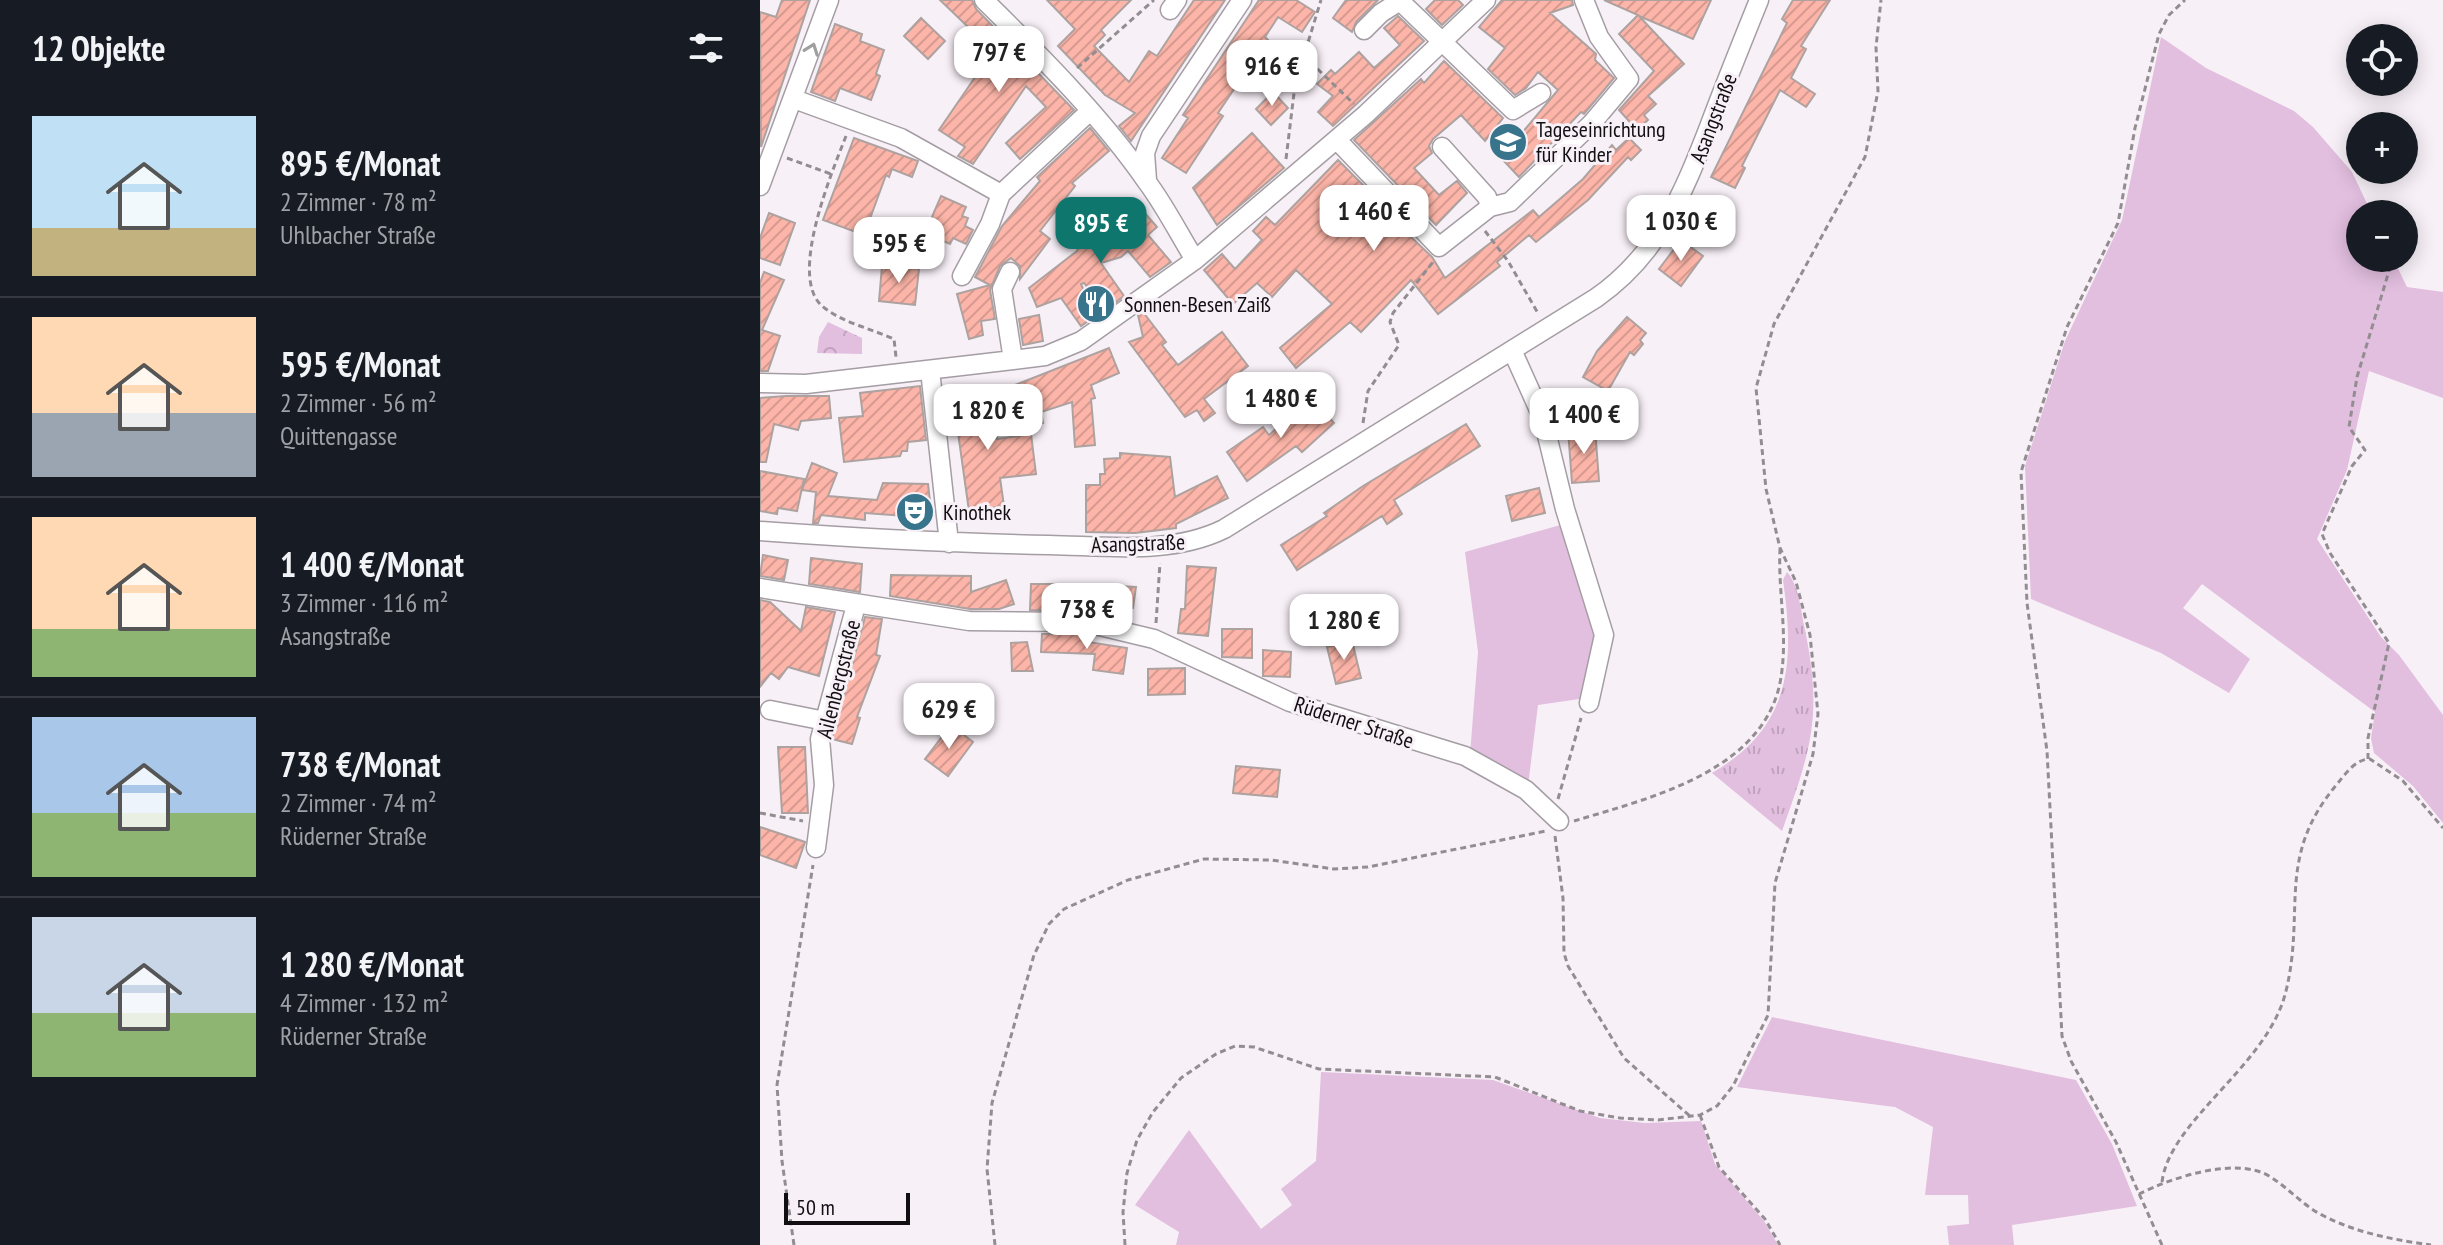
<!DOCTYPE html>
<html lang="de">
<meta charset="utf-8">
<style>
:root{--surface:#171b24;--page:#242831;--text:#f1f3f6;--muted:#9ea1a6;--line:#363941;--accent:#0f766e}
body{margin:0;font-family:"PT Sans Narrow",sans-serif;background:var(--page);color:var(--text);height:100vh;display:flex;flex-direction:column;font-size:30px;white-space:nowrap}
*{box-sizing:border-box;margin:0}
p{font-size:26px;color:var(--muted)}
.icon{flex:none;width:44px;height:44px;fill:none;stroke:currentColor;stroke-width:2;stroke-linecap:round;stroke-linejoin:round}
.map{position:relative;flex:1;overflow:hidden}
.side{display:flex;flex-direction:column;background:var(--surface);width:760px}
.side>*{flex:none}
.fabs{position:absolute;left:1586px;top:24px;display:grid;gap:16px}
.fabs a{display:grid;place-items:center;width:72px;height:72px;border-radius:50%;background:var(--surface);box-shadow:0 4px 20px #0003;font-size:40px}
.scale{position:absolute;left:24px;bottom:20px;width:126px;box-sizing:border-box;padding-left:8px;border:4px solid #120f12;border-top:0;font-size:22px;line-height:28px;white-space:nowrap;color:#120f12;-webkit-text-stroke:6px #f8f0f7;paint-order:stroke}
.price{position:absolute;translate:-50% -68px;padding:0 18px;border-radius:16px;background:#fff;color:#222;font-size:26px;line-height:52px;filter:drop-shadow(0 2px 4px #0008)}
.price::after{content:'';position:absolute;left:50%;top:48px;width:24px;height:18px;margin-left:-12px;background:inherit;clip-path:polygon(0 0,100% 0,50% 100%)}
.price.active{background:var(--accent);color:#fff}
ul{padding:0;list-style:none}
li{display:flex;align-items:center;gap:24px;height:200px;padding:0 32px}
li+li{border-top:2px solid var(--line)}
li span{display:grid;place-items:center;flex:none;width:224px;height:160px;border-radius:0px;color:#555}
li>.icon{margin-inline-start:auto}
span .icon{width:96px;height:96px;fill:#fffc;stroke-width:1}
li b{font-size:34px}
h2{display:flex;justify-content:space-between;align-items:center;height:96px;padding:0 32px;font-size:34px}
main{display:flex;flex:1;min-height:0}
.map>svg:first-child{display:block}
.grass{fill:url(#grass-tufts)}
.forest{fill:url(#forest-crowns)}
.garden{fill:#e2bedf}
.building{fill:url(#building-hatch);stroke:#ada2a0;stroke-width:2}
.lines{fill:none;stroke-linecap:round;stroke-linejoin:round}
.minor-casing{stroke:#a59da4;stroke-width:21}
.path{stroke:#938d92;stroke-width:3;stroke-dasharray:6 4;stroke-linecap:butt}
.minor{stroke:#fff;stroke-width:18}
.oneway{stroke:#a09fa0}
.labels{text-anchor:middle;stroke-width:6;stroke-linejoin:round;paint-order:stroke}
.street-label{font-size:22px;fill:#120f12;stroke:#f8f0f7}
.poi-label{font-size:22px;fill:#120f12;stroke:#f8f0f7;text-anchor:start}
</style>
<main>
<section class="side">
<h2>12 Objekte<svg class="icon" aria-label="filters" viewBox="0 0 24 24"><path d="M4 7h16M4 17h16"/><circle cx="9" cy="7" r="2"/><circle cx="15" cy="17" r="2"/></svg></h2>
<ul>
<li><span style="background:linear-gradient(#bfe0f5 70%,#c2b280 0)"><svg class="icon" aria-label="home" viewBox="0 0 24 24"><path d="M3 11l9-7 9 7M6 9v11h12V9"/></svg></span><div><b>895 €/Monat</b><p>2 Zimmer · 78 m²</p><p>Uhlbacher Straße</p></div></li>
<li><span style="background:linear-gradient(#ffd9b3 60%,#9aa5b1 0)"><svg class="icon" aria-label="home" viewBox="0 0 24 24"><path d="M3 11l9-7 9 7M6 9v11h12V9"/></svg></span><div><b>595 €/Monat</b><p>2 Zimmer · 56 m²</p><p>Quittengasse</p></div></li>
<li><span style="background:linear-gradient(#ffd9b3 70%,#8fb573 0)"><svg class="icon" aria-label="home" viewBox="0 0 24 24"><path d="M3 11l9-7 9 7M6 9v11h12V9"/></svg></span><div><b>1 400 €/Monat</b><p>3 Zimmer · 116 m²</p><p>Asangstraße</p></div></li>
<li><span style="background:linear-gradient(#a9c7e8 60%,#8fb573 0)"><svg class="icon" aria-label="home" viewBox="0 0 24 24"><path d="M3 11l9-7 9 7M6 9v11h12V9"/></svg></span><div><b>738 €/Monat</b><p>2 Zimmer · 74 m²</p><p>Rüderner Straße</p></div></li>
<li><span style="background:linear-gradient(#c9d6e8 60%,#8fb573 0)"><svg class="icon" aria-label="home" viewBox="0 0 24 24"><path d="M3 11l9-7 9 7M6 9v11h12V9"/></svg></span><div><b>1 280 €/Monat</b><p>4 Zimmer · 132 m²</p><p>Rüderner Straße</p></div></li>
</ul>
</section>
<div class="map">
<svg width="1683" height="1245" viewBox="0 0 1683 1245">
<defs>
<pattern id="grass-tufts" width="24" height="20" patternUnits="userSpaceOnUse" patternTransform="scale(2)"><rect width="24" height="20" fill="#e2bedf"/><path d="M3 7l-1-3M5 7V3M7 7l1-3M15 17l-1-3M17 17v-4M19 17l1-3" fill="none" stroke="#c1a2be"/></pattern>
<pattern id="forest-crowns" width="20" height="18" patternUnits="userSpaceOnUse" patternTransform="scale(2)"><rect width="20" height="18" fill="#e2bedf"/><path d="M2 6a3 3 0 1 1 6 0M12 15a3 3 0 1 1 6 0" fill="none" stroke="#c1a2be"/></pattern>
<pattern id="building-hatch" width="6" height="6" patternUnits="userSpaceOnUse" patternTransform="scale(2)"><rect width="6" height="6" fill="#fcb5a8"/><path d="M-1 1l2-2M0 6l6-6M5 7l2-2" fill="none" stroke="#d79a90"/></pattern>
</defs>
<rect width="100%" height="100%" fill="#f8f0f7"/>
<path class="grass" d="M 1027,572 C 1038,584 1041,609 1044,625 C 1063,715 1052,747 1022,831 L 952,773 C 1031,727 1035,664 1023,580 Z"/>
<path class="forest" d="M 68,322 L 102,338 L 102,354 L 57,353 L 59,337 Z"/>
<path class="garden" d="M 1401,37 L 1446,68 L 1534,111 L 1553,127 L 1592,172 L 1612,214 L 1600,214 L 1600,258 L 1633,258 L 1647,287 L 1683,292 L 1683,398 L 1609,371 L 1587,470 L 1557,539 L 1621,637 L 1639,655 L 1683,715 L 1683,823 L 1653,786 L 1614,753 L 1611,738 L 1615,712 L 1442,584 L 1423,608 L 1490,659 L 1469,693 L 1401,653 L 1271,599 L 1265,466 L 1305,341 L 1362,220 Z
M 804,524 L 839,635 L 826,698 L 778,705 L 768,786 L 710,755 L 718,652 L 705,552 Z
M 1012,1017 L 1316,1080 L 1352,1144 L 1377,1206 L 1252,1225 L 1254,1245 L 1189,1245 L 1187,1226 L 1209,1224 L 1208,1195 L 1165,1195 L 1173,1127 L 1135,1107 L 977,1087 Z
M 561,1072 L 733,1080 L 840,1118 L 885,1123 L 941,1121 L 955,1164 L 1004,1221 L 1018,1245 L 416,1245 L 419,1232 L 375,1205 L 429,1130 L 501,1229 L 532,1205 L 521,1189 L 556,1161 Z"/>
<path class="building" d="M 22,0 L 50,0 L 1,147 L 0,12 L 16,17 Z
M 180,0 L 212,0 L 216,9 L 314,110 L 260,159 L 246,143 L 286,107 L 266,86 L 213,164 L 198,156 L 205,147 L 179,130 L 233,51 Z
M 287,0 L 371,0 L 341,30 L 345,35 L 334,46 L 369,82 L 389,51 L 397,56 L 434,0 L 465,0 L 371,141 L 359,126 L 375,113 L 345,95 L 298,46 L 315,29 Z
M 499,0 L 536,0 L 555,12 L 542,32 L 518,17 L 505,37 L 535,67 L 514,88 L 491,64 L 458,113 L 463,116 L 426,173 L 402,158 L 428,118 L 423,115 Z
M 586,0 L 618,0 L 596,22 L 592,32 L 573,18 Z
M 675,0 L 698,0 L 703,5 L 682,25 L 666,9 Z
M 742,0 L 812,0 L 813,5 L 790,13 L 836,54 L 835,60 L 854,78 L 824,114 L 821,112 L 759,177 L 741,158 L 798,90 L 778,72 L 766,88 L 755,95 L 728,69 L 745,48 L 719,27 Z
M 844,0 L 951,0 L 933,39 L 879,16 L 924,64 L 888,96 L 896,104 L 884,115 L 888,120 L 877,130 L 859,110 L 894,71 L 859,34 L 878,15 Z
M 1033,0 L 1070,0 L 1041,46 L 1046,49 L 1031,78 L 1055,94 L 1046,107 L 1020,90 L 982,166 L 985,168 L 975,188 L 951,177 L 1027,23 L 1022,19 Z
M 638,16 L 664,41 L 573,126 L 558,112 L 573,96 L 557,84 L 571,70 L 575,74 L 599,52 L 614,68 L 640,45 L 624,28 Z
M 161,18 L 185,41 L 168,59 L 144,36 Z
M 75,24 L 102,34 L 100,41 L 124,50 L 116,74 L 120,76 L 111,100 L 80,88 L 75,101 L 51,92 Z
M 684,61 L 743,118 L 725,141 L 701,115 L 673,139 L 669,146 L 672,153 L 654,168 L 679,195 L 697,181 L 707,193 L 676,225 L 594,140 L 661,79 L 664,83 Z
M 513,92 L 528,108 L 511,125 L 496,109 Z
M 330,128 L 349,151 L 312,183 L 315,186 L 280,231 L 290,239 L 260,279 L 260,266 L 251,258 L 240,266 L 230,290 L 235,319 L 221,321 L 223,335 L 209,339 L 197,294 L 230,285 L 215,277 L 242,226 L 280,181 L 277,177 Z
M 492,133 L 524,168 L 457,225 L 433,188 Z
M 94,138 L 158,161 L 152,177 L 132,169 L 129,177 L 126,175 L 104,235 L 63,220 Z
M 869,138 L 881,150 L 871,160 L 868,157 L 828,200 L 776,242 L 769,235 L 737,262 L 740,266 L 678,314 L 651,280 L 601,332 L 590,322 L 536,368 L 520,348 L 572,304 L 536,270 L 512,297 L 497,283 L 473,304 L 444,270 L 462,254 L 475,269 L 502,240 L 493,231 L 506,217 L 515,225 L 578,160 L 609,191 L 606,194 L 672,257 L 685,278 L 773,210 L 779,217 L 823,179 L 852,145 L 856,150 Z
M 181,196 L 206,207 L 202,216 L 208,218 L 205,226 L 213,230 L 206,244 L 193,238 L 190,244 L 165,233 Z
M 376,203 L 397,227 L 388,235 L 411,262 L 390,277 L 368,251 L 361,257 L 341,263 L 364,296 L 345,310 L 324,283 L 321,284 L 335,316 L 321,326 L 301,298 L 277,307 L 269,288 L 317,251 L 330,222 L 338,235 Z
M 9,213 L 35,223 L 20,265 L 0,258 L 0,238 Z
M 921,240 L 943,256 L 921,286 L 899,269 Z
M 122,266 L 159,269 L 155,305 L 119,301 Z
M 4,272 L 24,280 L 2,330 L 20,336 L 8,371 L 0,371 L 0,283 Z
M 383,312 L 406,342 L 402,345 L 418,365 L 462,332 L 488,366 L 444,399 L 455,413 L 444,421 L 437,410 L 425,417 L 369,342 L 383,337 L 378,315 Z
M 279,315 L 283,341 L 263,345 L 259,319 Z
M 867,317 L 886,333 L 880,340 L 883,344 L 874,355 L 870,352 L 848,391 L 823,377 L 837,351 Z
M 349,348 L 359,373 L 331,385 L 335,398 L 331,399 L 335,445 L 315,447 L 312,402 L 281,412 L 283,423 L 262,427 L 255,385 Z
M 160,386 L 166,440 L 148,442 L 147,451 L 142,451 L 140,456 L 84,462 L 79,418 L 103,416 L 100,393 Z
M 231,392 L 237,439 L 271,434 L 276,474 L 240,478 L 244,506 L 209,511 L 193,397 Z
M 26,396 L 69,396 L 71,418 L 41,421 L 38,430 L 14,424 L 6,462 L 0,462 L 0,398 Z
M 551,397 L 574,423 L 542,452 L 536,446 L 487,481 L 467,452 L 503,427 L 509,435 Z
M 706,424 L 720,446 L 634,500 L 642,514 L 627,524 L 622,516 L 537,570 L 521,545 L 567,516 L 564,513 L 603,486 Z
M 835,428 L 839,481 L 812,483 L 808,430 Z
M 360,453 L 410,457 L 415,497 L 457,476 L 468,498 L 416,524 L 416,528 L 375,533 L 326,532 L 326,485 L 340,485 L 340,474 L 345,474 L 344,459 L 360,458 Z
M 52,463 L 77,473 L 68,496 L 117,500 L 123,483 L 168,484 L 172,518 L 105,513 L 105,520 L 61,515 L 58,523 L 53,523 L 56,492 L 42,490 Z
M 0,471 L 44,479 L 37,511 L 18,508 L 17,514 L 0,511 Z
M 779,488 L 785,513 L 752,521 L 746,496 Z
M 3,555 L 28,560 L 24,580 L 0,576 Z
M 51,558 L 102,564 L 100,592 L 49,584 Z
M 427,566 L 456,568 L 448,636 L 418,633 L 421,609 L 425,609 Z
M 131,575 L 211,576 L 211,592 L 246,580 L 254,604 L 239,609 L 210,609 L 130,596 Z
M 271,584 L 317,584 L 376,587 L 373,608 L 344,606 L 343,611 L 270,610 Z
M 0,600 L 10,602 L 41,631 L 46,607 L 75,612 L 59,676 L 28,667 L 19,679 L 11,673 L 0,687 Z
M 105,617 L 122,619 L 116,655 L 120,656 L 97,717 L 100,718 L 92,744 L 72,739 Z
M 462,629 L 492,629 L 492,658 L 462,657 Z
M 282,634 L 322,634 L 322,641 L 367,648 L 363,674 L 333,670 L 335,654 L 281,652 Z
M 592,641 L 601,678 L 576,684 L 567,647 Z
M 267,642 L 273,671 L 252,671 L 251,643 Z
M 503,650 L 531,652 L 530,677 L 503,676 Z
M 425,668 L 425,694 L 388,695 L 388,669 Z
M 191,725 L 213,742 L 188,776 L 165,759 Z
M 18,747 L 45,747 L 48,813 L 22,813 Z
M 476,766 L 520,770 L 517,797 L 473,793 Z
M 0,827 L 45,842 L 36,868 L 0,855 Z"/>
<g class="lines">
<g class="minor-casing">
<path id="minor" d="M 224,0 C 281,56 341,116 387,182 C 405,206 419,234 435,260
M 410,10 L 417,0
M 604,30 L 621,13 L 640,1 L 753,110 L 781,93
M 34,99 L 141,138 L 241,194
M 577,140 L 679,247 L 730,207 L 750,202 L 832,123 L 869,79 L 839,37 L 824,0
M 682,147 L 727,197 L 730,207
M 387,180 L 385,153 L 391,136 L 482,0
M 0,186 L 69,0
M 250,272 L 242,289 L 253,360
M 202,276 L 230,224 L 241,194 L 329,112
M 752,350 L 783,419 L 805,509 L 844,635 L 829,703
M 170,370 L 189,543
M 0,383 L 46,384 L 253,360 L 285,356 L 321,341 L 435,260 L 605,115 L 726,0
M 0,531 C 96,538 192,543 289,545 C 347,546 411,555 464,529 L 836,298 C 898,255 923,194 949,127 C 965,84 982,42 999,0
M 0,588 L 209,621 L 323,622 L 394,639 L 530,702 L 705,756 L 766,790 L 799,821
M 10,710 L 65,721
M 56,848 L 64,785 L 60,739 L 96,605"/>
</g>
<path class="path" d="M 543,55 L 594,104
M 317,68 L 394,0
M 86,136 C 72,172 30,272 60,304 C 77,321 112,329 134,339 L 136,357
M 27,158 L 71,174
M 526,159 L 535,85 L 561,0
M 725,231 L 748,261 L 779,315
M 603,423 L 608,391 L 639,345 L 630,322 L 633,313 L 673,262
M 396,623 L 400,563
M 1608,759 L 1608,738 L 1629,643 L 1570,553 L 1562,534 L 1592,466 L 1605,450 L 1589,427 L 1597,377 L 1632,261
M 798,799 L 821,718
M 0,813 L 43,821
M 814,821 C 894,797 1012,769 1022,670 C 1027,629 1018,590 1020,549
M 795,836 L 803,898 L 804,953 L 808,966 L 864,1058 L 931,1117
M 940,1115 L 959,1167 L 1005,1219 L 1020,1245
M 1402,1182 C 1410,1119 1508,1066 1526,991 C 1546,909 1515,857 1578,783 C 1586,773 1596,759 1610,759 L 1643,781 L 1683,828
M 1379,1194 C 1411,1178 1475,1156 1509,1176 C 1529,1188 1543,1206 1564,1216 C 1597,1233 1635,1240 1671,1245
M 34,1245 L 22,1161 L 17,1085 L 53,865
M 235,1245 L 227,1169 L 232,1103 L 274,955 L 289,924 L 304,909 L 368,880 L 444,859 L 511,860 L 574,869 L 608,867 L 786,831
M 365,1245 L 363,1212 L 367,1173 L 377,1140 L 393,1112 L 421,1078 L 456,1054 L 475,1046 L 494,1047 L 559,1069 L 735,1077 L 820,1111 L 860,1118 L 898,1120 L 940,1115 L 957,1106 L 973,1086 L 1008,1015 L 1015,883 L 1053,754 L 1058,714 L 1050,635 L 1036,582 L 1020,548 L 1006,489 L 996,388 L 1014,324 L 1105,157 L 1118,91 L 1116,47 L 1121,0
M 1402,1245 L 1356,1142 L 1311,1061 L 1302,1036 L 1287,751 L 1267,603 L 1261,472 L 1307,327 L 1358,223 L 1375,128 L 1399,34 L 1409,15 L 1425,0"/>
<use href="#minor" class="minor"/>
</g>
<defs><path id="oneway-chevron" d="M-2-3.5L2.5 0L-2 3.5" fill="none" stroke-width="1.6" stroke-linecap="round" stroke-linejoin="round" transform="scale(2)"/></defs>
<use class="oneway" href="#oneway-chevron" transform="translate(52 49) rotate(-70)"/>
<defs>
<g id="school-disc" transform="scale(2)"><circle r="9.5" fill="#38748b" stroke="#f8f0f7"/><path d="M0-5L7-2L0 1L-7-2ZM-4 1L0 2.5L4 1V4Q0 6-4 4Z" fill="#fff"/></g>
<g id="restaurant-disc" transform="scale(2)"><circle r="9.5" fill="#38748b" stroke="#f8f0f7"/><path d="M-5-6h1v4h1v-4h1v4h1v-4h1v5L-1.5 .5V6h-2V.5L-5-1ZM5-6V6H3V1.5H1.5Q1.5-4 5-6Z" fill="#fff"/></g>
<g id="theatre-disc" transform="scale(2)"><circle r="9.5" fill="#38748b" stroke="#f8f0f7"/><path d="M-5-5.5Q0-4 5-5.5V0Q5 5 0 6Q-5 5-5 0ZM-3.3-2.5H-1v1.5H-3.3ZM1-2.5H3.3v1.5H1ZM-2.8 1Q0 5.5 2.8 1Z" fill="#fff"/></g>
</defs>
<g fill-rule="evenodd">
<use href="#school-disc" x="748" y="142"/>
<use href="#restaurant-disc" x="336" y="304"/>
<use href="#theatre-disc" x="155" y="512"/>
</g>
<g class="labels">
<g class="street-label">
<text transform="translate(953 118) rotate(-69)" y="8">Asangstraße</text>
<text transform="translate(378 543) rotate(-2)" y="8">Asangstraße</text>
<text transform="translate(78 679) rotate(-76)" y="8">Ailenbergstraße</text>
<text transform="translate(594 722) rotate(18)" y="8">Rüderner Straße</text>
</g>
<g class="poi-label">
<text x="776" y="137">Tageseinrichtung<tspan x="776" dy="25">für Kinder</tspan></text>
<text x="364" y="312">Sonnen-Besen Zaiß</text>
<text x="183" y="520">Kinothek</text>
</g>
</g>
</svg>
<div class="fabs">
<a><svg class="icon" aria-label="locate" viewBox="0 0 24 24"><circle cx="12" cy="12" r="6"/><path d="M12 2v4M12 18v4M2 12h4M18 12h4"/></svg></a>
<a>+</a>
<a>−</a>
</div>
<div class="scale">50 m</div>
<b class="price" style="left:239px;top:94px">797 €</b>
<b class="price" style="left:512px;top:108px">916 €</b>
<b class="price" style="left:614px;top:253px">1 460 €</b>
<b class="price" style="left:921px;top:263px">1 030 €</b>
<b class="price active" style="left:341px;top:265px">895 €</b>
<b class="price" style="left:139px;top:285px">595 €</b>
<b class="price" style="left:521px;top:440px">1 480 €</b>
<b class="price" style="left:228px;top:452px">1 820 €</b>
<b class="price" style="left:824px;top:456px">1 400 €</b>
<b class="price" style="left:327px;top:651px">738 €</b>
<b class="price" style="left:584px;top:662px">1 280 €</b>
<b class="price" style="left:189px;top:751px">629 €</b>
</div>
</main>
